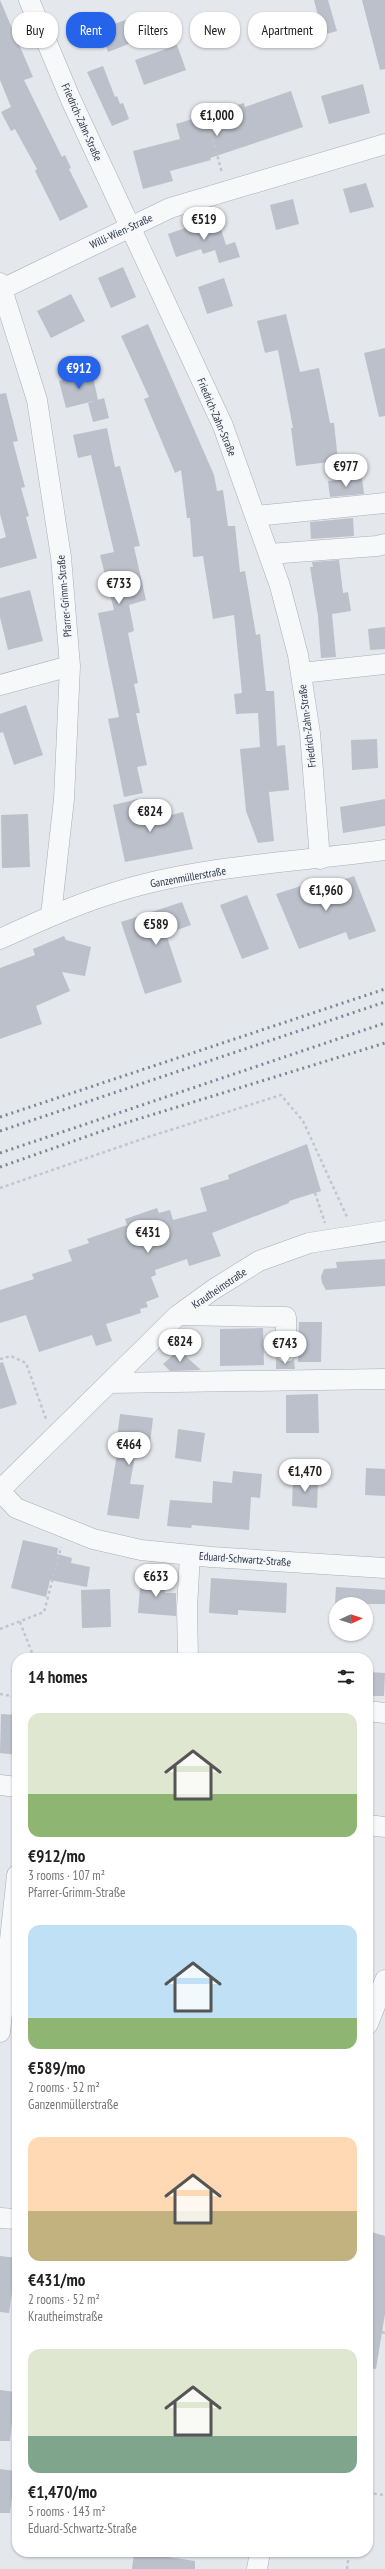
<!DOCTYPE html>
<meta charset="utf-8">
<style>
:root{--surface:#fff;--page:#f2f2f2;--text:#222;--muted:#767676;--accent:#2563eb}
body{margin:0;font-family:"PT Sans Narrow",sans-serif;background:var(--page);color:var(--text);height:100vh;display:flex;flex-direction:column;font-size:15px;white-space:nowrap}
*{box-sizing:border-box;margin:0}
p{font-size:13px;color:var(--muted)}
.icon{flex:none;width:22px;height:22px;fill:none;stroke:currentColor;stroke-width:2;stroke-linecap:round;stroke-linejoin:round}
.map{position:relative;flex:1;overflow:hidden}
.details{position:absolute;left:12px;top:1653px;width:361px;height:904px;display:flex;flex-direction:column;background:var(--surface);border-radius:16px;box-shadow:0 1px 3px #0004}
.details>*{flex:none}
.guide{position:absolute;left:12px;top:12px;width:361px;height:36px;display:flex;gap:8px}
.needle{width:26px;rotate:86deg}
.fabs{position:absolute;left:329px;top:1597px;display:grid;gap:8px}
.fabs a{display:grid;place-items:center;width:44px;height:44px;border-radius:50%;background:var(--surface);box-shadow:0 1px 3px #0004;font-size:20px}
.price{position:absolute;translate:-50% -34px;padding:0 9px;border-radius:14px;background:#fff;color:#222;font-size:13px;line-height:26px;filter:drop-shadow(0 1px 2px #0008)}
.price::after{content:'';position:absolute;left:50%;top:24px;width:12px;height:9px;margin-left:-6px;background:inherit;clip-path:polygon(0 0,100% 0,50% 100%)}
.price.current{background:var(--accent);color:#fff}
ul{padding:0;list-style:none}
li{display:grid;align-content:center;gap:8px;height:212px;padding:0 16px}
li span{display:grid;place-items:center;height:124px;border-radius:12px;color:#555}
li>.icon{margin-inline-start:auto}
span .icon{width:72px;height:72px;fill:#fffc;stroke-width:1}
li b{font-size:17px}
h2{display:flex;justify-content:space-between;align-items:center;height:48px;padding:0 16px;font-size:17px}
.chip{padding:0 14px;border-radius:16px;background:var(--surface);box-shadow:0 1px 3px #0004;font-size:14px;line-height:36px}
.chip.current{background:var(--accent);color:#fff}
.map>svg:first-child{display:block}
.building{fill:#bbc0ca}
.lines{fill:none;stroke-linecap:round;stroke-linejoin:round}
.minor-casing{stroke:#a9aeb7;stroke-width:21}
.path{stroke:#c2c5cb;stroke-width:2.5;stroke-dasharray:3 3;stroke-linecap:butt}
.minor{stroke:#f7f8fa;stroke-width:20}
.rail{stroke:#7d8696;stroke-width:3;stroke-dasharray:2 4;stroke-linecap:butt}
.labels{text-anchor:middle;stroke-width:3;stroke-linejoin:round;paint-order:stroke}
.street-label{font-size:11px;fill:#2b3445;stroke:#f4f6f9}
</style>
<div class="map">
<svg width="385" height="2569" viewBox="0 0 385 2569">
<rect width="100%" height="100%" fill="#e4e7ec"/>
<path class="building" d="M 0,0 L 33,77 L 24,80 L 62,157 L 65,155 L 71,168 L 69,169 L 88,207 L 60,221 L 35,171 L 37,169 L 15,129 L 11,131 L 1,112 L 11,107 L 0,80 Z
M 314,0 L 328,0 L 337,31 L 323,35 Z
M 362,0 L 385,0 L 385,69 L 380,70 Z
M 87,13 L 94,32 L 74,40 L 67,21 Z
M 131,18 L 139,40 L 108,52 L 100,29 Z
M 177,45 L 186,70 L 144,85 L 135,60 Z
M 103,66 L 115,97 L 117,96 L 120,104 L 123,103 L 129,119 L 112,126 L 87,72 Z
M 363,84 L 370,113 L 329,124 L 321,96 Z
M 291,91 L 303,127 L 210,158 L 211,160 L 170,171 L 173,181 L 143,189 L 133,151 L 180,139 L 176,124 L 244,103 L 245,107 Z
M 366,183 L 374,207 L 350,213 L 343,189 Z
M 293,199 L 299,224 L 276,230 L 270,205 Z
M 217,217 L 226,245 L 235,242 L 240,257 L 219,263 L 215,250 L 203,254 L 201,249 L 176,257 L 168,234 Z
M 123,267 L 136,297 L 111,308 L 98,278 Z
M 224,278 L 233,306 L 207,314 L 198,287 Z
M 71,294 L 85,321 L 51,338 L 37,311 Z
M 286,314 L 300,372 L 319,368 L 330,423 L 334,423 L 338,461 L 296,466 L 291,428 L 293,428 L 278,350 L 265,353 L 257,321 Z
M 148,324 L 214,475 L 217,491 L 223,490 L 228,526 L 235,526 L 240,572 L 245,571 L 256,635 L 260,634 L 266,691 L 274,691 L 277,746 L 285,745 L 289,790 L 269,792 L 274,841 L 258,843 L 246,811 L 240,749 L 260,747 L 258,713 L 236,714 L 234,694 L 242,693 L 234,615 L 213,619 L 203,556 L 193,557 L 190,518 L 187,518 L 181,470 L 175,473 L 144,399 L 149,397 L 121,336 Z
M 385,348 L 385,416 L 379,417 L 364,353 Z
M 92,372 L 98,400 L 66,408 L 59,381 Z
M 6,393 L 18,441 L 13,442 L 25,487 L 21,488 L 29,516 L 26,517 L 37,558 L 0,568 L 0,539 L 6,537 L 0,514 L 0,394 Z
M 104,398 L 109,418 L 93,422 L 88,403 Z
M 107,428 L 115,467 L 120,466 L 140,546 L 134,547 L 146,600 L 129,605 L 134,631 L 128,633 L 138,683 L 134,684 L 140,713 L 136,713 L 147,765 L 137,767 L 143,793 L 124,797 L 108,719 L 119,717 L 98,613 L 114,610 L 100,555 L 114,552 L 91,455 L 78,458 L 73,435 Z
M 362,478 L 364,494 L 330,497 L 328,481 Z
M 353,518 L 354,536 L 311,539 L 310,522 Z
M 339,560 L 343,593 L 348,592 L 351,611 L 332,614 L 336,657 L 321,658 L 318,616 L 310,567 L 313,567 L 312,562 Z
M 30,590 L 43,641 L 8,650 L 0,617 L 0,598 Z
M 385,627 L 385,649 L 370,650 L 368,629 Z
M 26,705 L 43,755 L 14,765 L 3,732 L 0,733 L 0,714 Z
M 377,739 L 378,768 L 352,770 L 351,740 Z
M 138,799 L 143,822 L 183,812 L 193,849 L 125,862 L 113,805 Z
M 385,799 L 385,826 L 343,833 L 340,807 Z
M 28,814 L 30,867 L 2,868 L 1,815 Z
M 354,876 L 376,931 L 349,940 L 346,932 L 299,949 L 276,894 L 304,885 L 307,893 Z
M 247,895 L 269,949 L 242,959 L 220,905 Z
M 182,902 L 191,925 L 166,934 L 182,982 L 145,994 L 121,922 Z
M 64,936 L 66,940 L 91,947 L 85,976 L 62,972 L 70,991 L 36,1006 L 42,1024 L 0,1039 L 0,968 L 35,955 L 33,949 Z
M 307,1144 L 321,1191 L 289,1201 L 289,1203 L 212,1233 L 221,1256 L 189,1266 L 187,1259 L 155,1270 L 156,1275 L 151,1277 L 159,1297 L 146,1302 L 148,1307 L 140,1309 L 141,1313 L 106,1324 L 112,1341 L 96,1346 L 92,1335 L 39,1352 L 26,1315 L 0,1323 L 0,1290 L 34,1279 L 32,1274 L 72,1261 L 68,1250 L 89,1243 L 87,1239 L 127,1225 L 125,1219 L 157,1208 L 159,1213 L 170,1210 L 173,1220 L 207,1211 L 200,1188 L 229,1179 L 228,1175 Z
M 385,1259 L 385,1286 L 326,1290 L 322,1283 L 321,1276 L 324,1269 L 337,1268 L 336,1262 Z
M 299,1322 L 322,1322 L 321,1362 L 298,1362 Z
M 263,1328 L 264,1365 L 220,1366 L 220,1329 Z
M 179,1350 L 201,1370 L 170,1371 L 163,1364 Z
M 276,1358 L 286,1363 L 294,1360 L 295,1369 L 276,1369 Z
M 3,1362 L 17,1404 L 0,1409 L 0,1363 Z
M 318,1394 L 319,1433 L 286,1433 L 286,1395 Z
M 120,1414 L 153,1418 L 149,1452 L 136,1450 L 130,1484 L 144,1485 L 139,1519 L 107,1515 L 118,1448 L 116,1447 Z
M 178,1429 L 205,1433 L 201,1462 L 175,1458 Z
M 366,1468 L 385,1469 L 385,1496 L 365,1495 Z
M 233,1471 L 262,1474 L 260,1498 L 251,1497 L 249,1530 L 192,1525 L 191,1528 L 167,1526 L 170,1500 L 212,1503 L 213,1481 L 232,1483 Z
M 293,1479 L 318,1480 L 317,1508 L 292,1506 Z
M 23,1540 L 58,1548 L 57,1554 L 72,1558 L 71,1563 L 90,1567 L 87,1587 L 50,1580 L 46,1597 L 11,1588 Z
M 141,1576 L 166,1578 L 165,1593 L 176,1593 L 176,1616 L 138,1613 Z
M 211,1578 L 287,1583 L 286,1613 L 238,1610 L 238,1615 L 209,1613 Z
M 336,1587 L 385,1590 L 385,1604 L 335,1604 Z
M 110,1589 L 111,1627 L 82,1628 L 81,1590 Z
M 369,1672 L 385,1673 L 384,1696 L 368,1696 Z
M 1,1714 L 17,1715 L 17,1755 L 0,1753 Z
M 368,2231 L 385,2236 L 385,2314 L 376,2369 L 368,2368 Z
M 0,2256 L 17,2258 L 17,2279 L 14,2279 L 9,2313 L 0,2312 Z
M 0,2390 L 15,2392 L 10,2441 L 0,2441 Z
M 0,2469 L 15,2471 L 10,2513 L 0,2513 Z
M 134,2552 L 195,2561 L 195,2569 L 132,2569 Z"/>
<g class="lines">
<g class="minor-casing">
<path id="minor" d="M 29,0 L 71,100 L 223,426 L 280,586 L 298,655 L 310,733 L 320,859
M 0,283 L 37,400 L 61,557 L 70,666 L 64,799 L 51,915
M 0,290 L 170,208 L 385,144
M 256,516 L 385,503
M 269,554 L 377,546 L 385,544
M 301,673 L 385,664
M 0,685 L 70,666
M 0,939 C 35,923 70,907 107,895 C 195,865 293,863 385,850
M 178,1315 L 286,1317 L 286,1352
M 109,1383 L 385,1379
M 0,1490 L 178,1315 L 214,1289 L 259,1261 L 309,1243 L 385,1231
M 0,1491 L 16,1508 L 93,1539 L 141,1550 L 211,1557 L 385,1568
M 188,1658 L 187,1608 L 190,1555
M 368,1711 L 385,1713
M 0,1785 L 17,1787
M 368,1825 L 385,1827
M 368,2024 L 385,1980
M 0,2032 L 17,1875
M 0,2218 L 17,2219
M 257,2569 L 260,2552"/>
</g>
<path class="path" d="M 205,110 L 222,173
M 0,1188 L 148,1137 L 281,1095 L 303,1121 L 347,1217
M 315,1193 L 325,1223
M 0,1359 L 11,1356 L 26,1363 L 46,1419
M 20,1622 L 34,1658
M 0,1629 L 44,1612 L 61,1547
M 0,1694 L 17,1697
M 382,2332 L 385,2333
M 368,2493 L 385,2495
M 347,2569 L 349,2552"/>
<use href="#minor" class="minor"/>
<path class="rail" d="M 0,1117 L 385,989
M 0,1131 L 385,1002
M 0,1153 L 385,1023
M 0,1167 L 122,1124 L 385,1043"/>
</g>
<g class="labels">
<g class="street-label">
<text transform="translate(82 122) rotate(66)" y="4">Friedrich-Zahn-Straße</text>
<text transform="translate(121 231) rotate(-25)" y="4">Willi-Wien-Straße</text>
<text transform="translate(217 417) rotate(67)" y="4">Friedrich-Zahn-Straße</text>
<text transform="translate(64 596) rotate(-95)" y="4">Pfarrer-Grimm-Straße</text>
<text transform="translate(307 726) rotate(-97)" y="4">Friedrich-Zahn-Straße</text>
<text transform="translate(188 877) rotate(-10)" y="4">Ganzenmüllerstraße</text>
<text transform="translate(219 1288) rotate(-34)" y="4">Krautheimstraße</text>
<text transform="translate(245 1559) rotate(4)" y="4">Eduard-Schwartz-Straße</text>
</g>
</g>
</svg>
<div class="fabs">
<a><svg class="needle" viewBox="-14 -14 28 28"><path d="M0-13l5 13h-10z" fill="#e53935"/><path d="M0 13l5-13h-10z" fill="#767676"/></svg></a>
</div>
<b class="price" style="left:217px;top:137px">€1,000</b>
<b class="price" style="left:204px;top:241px">€519</b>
<b class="price current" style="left:79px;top:390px">€912</b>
<b class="price" style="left:346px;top:488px">€977</b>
<b class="price" style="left:119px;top:605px">€733</b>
<b class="price" style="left:150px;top:833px">€824</b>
<b class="price" style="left:326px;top:912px">€1,960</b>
<b class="price" style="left:156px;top:946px">€589</b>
<b class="price" style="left:148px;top:1254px">€431</b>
<b class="price" style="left:180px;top:1363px">€824</b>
<b class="price" style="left:285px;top:1365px">€743</b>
<b class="price" style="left:129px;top:1466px">€464</b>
<b class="price" style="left:305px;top:1493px">€1,470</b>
<b class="price" style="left:156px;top:1598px">€633</b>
<div class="guide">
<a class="chip">Buy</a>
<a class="chip current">Rent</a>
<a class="chip">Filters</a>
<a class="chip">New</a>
<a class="chip">Apartment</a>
</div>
<section class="details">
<h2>14 homes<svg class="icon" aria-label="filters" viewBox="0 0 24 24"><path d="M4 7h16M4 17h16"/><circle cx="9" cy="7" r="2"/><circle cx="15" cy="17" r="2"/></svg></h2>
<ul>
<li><span style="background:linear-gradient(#dfe7d0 65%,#8fb573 0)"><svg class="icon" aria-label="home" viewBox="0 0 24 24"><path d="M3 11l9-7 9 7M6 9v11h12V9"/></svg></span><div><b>€912/mo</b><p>3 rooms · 107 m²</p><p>Pfarrer-Grimm-Straße</p></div></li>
<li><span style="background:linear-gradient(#bfe0f5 75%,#8fb573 0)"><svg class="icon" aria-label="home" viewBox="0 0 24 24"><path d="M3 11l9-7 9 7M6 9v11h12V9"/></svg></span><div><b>€589/mo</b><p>2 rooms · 52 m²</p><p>Ganzenmüllerstraße</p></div></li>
<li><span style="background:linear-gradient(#ffd9b3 60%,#c2b280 0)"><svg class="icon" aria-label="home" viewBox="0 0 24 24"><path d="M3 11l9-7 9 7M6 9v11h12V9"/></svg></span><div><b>€431/mo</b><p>2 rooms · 52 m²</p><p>Krautheimstraße</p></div></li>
<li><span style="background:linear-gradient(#dfe7d0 70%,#7fa58c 0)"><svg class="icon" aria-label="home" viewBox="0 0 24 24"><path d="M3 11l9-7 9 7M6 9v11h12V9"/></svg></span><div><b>€1,470/mo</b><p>5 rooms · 143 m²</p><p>Eduard-Schwartz-Straße</p></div></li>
</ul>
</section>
</div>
